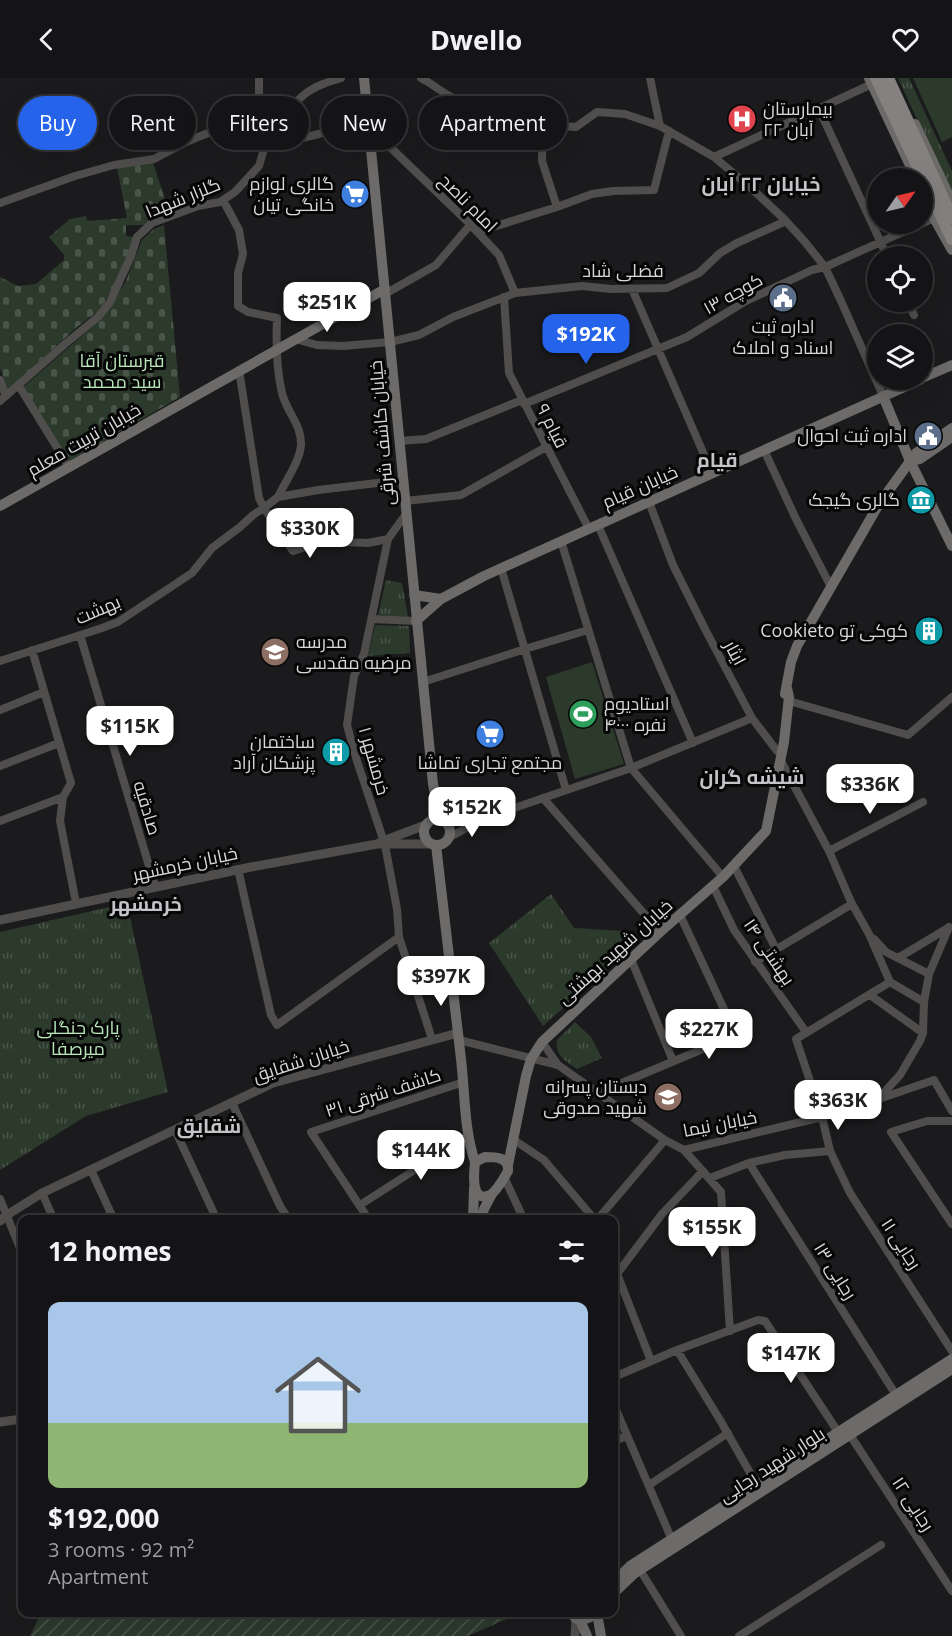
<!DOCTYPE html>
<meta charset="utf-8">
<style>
:root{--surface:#141416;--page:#1d1d1f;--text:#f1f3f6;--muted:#9d9ea1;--line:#333335;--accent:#2563eb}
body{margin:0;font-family:"Open Sans",Cairo,sans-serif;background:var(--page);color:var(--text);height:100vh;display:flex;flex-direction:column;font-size:22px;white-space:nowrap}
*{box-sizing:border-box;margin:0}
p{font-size:20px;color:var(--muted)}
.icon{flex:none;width:33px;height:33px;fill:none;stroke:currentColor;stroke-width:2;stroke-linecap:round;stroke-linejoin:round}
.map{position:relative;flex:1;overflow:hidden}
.sheet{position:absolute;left:18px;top:1137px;width:600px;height:402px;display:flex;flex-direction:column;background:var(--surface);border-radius:12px;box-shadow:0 6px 24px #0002,0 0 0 2px var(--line)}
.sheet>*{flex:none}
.top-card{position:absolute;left:18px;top:18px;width:600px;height:54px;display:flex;gap:12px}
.needle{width:39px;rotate:56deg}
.controls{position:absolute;left:867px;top:90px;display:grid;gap:12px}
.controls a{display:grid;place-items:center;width:66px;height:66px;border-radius:50%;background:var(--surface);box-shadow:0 6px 24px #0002,0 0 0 2px var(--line);font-size:30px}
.price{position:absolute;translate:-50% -51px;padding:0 14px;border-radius:12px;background:#fff;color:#222;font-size:20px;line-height:39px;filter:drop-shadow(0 2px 3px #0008)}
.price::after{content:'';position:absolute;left:50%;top:36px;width:18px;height:14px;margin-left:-9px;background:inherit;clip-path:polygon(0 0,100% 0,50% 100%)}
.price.selected{background:var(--accent);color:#fff}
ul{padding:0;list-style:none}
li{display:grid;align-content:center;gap:12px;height:318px;padding:0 30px}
li span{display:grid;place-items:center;height:186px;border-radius:12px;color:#555}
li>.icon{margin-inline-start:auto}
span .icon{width:108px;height:108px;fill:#fffc;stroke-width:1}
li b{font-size:26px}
h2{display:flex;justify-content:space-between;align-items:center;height:72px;padding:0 30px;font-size:26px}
.chip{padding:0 21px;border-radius:27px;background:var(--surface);box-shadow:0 6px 24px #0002,0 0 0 2px var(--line);font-size:21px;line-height:54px}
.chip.selected{background:var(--accent);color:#fff}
header{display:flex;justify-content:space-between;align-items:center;height:78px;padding:0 30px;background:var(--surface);font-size:27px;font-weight:700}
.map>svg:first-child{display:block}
.grass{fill:url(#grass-tufts)}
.cemetery{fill:url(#cemetery-stones)}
.garden{fill:url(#garden-furrows)}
.pitch{fill:#2c3a2c}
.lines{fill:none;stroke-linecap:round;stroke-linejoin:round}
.minor{stroke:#504e4d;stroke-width:8}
.tertiary{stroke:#504e4d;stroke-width:9}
.secondary{stroke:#6d6b6a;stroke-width:10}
.primary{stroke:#848180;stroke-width:12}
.labels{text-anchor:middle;stroke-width:6;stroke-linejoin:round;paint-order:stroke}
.poi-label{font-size:18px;fill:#d8d8da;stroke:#060607;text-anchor:end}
.street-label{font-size:18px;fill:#d8d8da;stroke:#060607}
.park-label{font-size:18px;fill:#b7e6b8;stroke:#060607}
.neighbourhood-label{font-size:20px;font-weight:bold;fill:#c4c4c8;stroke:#060607}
</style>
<header><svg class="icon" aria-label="back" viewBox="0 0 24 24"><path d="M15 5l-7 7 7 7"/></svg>Dwello<svg class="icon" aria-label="heart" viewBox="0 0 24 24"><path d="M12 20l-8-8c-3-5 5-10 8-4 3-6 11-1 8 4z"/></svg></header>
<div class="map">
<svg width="952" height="1558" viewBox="0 0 952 1558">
<defs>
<pattern id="grass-tufts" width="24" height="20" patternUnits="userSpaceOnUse" patternTransform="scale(1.5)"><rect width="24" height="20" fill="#2c3a2c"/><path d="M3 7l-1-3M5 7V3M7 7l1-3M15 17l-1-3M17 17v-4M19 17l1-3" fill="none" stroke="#4a564a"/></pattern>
<pattern id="cemetery-stones" width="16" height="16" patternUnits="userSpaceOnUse" patternTransform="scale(1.5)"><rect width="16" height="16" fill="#2c3a2c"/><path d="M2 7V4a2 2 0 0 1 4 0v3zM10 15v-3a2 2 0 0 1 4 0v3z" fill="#4a564a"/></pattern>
<pattern id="garden-furrows" width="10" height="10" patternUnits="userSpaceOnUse" patternTransform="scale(1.5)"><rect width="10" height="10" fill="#2c3a2c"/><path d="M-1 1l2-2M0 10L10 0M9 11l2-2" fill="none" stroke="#4a564a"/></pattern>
</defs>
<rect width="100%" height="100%" fill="#1b1b1d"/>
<path class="grass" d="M 898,0 L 909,0 L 952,93 L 952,117 Z
M 386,502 L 402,505 L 408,539 L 378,537 Z
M 375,547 L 409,548 L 410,575 L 368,578 Z
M 551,816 L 574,850 L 622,853 L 633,868 L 543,948 L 489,865 Z
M 127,825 L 168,1014 L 86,1038 L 0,1092 L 0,854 Z
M 575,944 L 591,959 L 602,980 L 577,991 C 565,982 555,979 557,962 Z"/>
<path class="cemetery" d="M 153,84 L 169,134 C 158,147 142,148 126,147 L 126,158 L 135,159 L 115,206 L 104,225 L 96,235 L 77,249 L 8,312 L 0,290 L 0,199 L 18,208 L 36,206 L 64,182 L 64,177 L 49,159 L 70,141 L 86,138 L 87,143 L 127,140 L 117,90 Z
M 164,147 L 180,319 L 68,384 L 22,310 L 98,244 L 109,231 L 126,203 L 142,162 L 154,151 Z"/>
<path class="garden" d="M 41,1535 L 41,1534 L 520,1535 L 468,1558 L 30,1558 Z"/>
<path class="pitch" d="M 913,0 L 952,0 L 952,59 L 942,64 Z
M 592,584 L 624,686 L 575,701 L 546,599 Z"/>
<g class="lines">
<path class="minor" d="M 259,0 L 259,20 L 264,35
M 421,0 L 428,4 L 449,18 L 494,36 L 543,47 L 576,49 L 597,34 L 625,36 L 660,48 L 714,79 L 750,109 L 784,141 L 805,164 L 825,189 L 841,223 L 883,318
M 650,0 L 660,48
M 819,31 L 887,178
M 368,35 L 390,69 L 467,143 L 499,177 L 515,215
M 276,42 C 287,34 295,24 305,16 C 315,8 328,4 341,0
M 543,47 L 542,83 L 557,129
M 267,59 L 293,62 L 319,56 L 368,39
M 714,79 L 872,6
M 223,122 L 239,152 L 243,176 L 238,195 L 238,228 L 248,234 L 277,240 C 276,264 276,290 282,315 C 286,333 302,347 301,367 C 300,383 285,404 278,419
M 0,125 L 75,98 L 114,87 L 154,81 L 186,64 L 213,53 L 263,47 L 270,50 L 276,45 L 275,37 L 268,34 L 264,35 L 261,42 L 263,47
M 477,154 L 557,129 L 592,116 L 613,113 L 654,112 L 669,53
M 632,211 L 712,395
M 385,216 L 436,187 L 470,147
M 504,219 L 509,295 L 589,451
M 908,224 L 914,237
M 295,261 L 317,267 L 343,268 L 390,264 L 419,257 L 453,239 L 515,215 L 582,208 L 611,211 L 667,210 L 699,195 L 720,175 L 737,165 L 786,143
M 239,292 L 259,420 L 264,430 L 293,473 L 325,463 L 368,465 L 388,461
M 0,302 L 6,318
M 19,308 L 69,389
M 0,323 L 65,266 L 98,239 L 110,224 L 131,178 L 137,159 L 152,145 L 198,128 L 220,124 L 235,114 L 259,88 L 270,50
M 524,326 L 687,259 L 744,224 L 812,192 L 825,189 L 934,140
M 399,363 L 426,361 L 522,322
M 764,372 L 796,441 L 831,509
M 405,423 L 461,417 L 546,369
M 649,424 L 673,487 L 705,551 L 752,640 L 777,673
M 406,436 L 388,461 L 364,576 L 354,598 L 347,647 L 357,683 L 385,767 L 397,831 L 399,859 L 432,961
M 598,447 L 693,665
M 561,463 L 631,690 L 723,799
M 501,490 L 566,712
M 372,541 L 416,543
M 80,557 L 155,808
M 32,572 L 71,705 L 63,719 L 60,743 L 76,825
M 0,583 L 102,550 L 118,544 L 192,495 L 212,470 L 240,449 L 253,437 L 264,430 L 278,419 L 318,412 L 403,402
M 423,604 L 525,571 L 588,552
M 789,623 L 908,657 L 952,619
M 0,632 L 44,614
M 781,683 L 829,773 L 851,824 L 869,856 L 890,904 L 924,924
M 0,688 L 59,665
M 543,720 L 660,854
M 0,743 L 63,719
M 443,743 L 478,741
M 448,760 L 485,740 L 631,690 L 752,640
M 829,773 L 923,724
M 734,788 L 776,871
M 238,791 L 271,937 L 277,947 L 399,859
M 713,808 L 734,852 L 806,954
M 874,861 L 886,874 L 929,896
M 898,880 L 948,850
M 631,881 L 673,983
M 755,884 L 852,826
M 890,904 L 796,961 L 822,1039 L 830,1073 L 850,1115 L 952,1273
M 870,917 L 923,955
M 459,962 L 558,987
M 542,964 L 558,987 L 665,1062 L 684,1072 L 822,1039 L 878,1021 L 900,997 L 920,963 L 923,955 L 924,924 L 929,896 L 949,849
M 598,1015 L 736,957 L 680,837
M 879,1021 L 934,1002 L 952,1033
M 232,1025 L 280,1128 L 289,1142
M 952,1043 L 927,1043 L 891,1054 L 952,1146
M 175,1052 L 217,1142
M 514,1062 L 544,1082 L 595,1142
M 684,1072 L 721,1114 L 730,1253
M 749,1085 L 896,1317
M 91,1092 L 114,1142
M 504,1099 L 524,1142
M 710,1100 L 749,1085 L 785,1077 L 830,1073
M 42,1115 L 54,1142
M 0,1121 L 22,1175
M 360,1127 L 469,1057
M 369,1142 L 311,1054 L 464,1004
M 597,1142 L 665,1062
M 614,1188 L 651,1283
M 614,1198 L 617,1196 L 662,1136 L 703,1093
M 677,1272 L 720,1342 L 757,1407
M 614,1299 L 677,1272 L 758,1242 L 765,1243 L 838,1354
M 614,1327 L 672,1462
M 850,1357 L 952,1513
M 614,1363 L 627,1358
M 649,1407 L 728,1355
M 640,1492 L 681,1558
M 739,1558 L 881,1467"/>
<path class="tertiary" d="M 377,766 L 383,763 L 428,746
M 0,842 L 251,789 L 377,766 L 432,766
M 0,1143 L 7,1137 L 42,1115 L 273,1005 L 458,955
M 0,1344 L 22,1341
M 575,1558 L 576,1541"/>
<path class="secondary" d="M 364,0 L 433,706 L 440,742
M 869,0 L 916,100
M 915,46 L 952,124
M 922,115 L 934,140 L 952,172
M 922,300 L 952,287
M 883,318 L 910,383 L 952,468
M 910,383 L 920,381 L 952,359
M 0,428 L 385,211
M 414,517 L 441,521
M 416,543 L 441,521 L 484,498 L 920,302
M 785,616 L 791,584 L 797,568 L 879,426 L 916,375 L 952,350
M424 754a13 13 0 1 1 26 0a13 13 0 1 1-26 0Z
M 436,767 C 444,838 453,909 461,981 C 465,1015 464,1052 475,1084
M 485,1079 C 496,1079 509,1079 508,1093 C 504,1100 497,1113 490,1117 C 470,1126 474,1094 475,1084 Z
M 508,1087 L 526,998 L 531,981 L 542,964 L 660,854 L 723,799 L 766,753 L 784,664 L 789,619 L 787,610
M 473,1142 L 474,1110
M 481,1142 L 484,1131 L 492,1116
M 614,1504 L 630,1488 L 952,1281
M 614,1515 L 635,1495 L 952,1291
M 571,1534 L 576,1541 C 584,1543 591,1540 597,1534
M 597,1535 L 601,1558
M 580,1542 L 587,1558"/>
<path class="primary" d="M 876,0 L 952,161
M 888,0 L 952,140"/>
</g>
<defs>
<g id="hospital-disc" transform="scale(1.5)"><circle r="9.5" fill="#e0444e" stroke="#060607"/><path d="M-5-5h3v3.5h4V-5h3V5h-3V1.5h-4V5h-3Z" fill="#fff"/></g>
<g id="supermarket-disc" transform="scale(1.5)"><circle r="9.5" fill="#3f7fe0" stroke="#060607"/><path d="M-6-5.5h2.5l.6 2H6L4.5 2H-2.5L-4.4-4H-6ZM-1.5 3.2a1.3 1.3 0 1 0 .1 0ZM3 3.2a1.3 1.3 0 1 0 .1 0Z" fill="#fff"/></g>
<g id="civic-disc" transform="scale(1.5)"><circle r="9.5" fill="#5c6f8a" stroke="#060607"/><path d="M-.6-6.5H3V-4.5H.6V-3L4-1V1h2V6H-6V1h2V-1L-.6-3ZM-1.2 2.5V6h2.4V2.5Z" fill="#fff"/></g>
<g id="museum-disc" transform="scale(1.5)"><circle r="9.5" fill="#0f9aa8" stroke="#060607"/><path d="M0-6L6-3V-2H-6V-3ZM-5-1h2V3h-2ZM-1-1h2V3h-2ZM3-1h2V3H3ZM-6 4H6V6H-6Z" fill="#fff"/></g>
<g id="building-disc" transform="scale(1.5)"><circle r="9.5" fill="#0f9aa8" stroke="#060607"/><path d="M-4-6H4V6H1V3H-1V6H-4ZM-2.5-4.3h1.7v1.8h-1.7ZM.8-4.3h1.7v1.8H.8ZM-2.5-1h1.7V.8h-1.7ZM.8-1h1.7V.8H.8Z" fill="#fff"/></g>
<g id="school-disc" transform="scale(1.5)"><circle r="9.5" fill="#8d6e63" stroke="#060607"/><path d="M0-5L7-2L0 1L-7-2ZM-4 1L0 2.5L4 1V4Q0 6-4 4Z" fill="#fff"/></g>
<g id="stadium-disc" transform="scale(1.5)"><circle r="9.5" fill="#2e9e5b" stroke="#060607"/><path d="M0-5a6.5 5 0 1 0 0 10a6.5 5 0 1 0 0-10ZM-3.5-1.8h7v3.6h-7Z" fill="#fff"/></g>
</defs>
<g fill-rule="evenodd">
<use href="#hospital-disc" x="742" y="41"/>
<use href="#supermarket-disc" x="355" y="116"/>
<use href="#civic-disc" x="783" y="220"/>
<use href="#civic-disc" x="928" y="358"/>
<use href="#museum-disc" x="921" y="422"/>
<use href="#building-disc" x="929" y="553"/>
<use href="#school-disc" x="275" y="574"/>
<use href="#stadium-disc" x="583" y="636"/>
<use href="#supermarket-disc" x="490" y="656"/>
<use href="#building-disc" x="336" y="674"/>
<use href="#school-disc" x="668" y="1019"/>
</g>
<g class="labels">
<g class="poi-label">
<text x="763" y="37" text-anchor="start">بیمارستان<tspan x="763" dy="21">۲۲ آبان</tspan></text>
<text x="334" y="112">گالری لوازم<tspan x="334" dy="21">خانگی تیان</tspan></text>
<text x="783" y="255" text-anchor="middle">اداره ثبت<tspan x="783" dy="21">اسناد و املاک</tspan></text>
<text x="907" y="364">اداره ثبت احوال</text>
<text x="900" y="428">گالری گیجک</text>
<text x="908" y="559">Cookieto کوکی تو</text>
<text x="296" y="570" text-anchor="start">مدرسه<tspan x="296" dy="21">مرضیه مقدسی</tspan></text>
<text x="604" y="632" text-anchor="start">استادیوم<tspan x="604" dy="21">۴۰۰۰ نفره</tspan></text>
<text x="315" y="670">ساختمان<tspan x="315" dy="21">پزشکان آراد</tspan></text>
<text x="490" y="691" text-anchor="middle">مجتمع تجاری تماشا</text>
<text x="647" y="1015">دبستان پسرانه<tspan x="647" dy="21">شهید صدوقی</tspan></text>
</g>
<g class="street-label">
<text transform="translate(183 120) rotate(-22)" y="6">گلزار شهدا</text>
<text transform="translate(468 125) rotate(45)" y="6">امام ناصح</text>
<text x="623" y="199">فضلی شاد</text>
<text transform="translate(733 216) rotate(-29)" y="6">کوچه ۱۳</text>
<text transform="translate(552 348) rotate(63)" y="6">قیام ۹</text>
<text transform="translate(382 355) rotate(-95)" y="6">خیابان کاشف شرقی</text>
<text transform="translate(84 362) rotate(-30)" y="6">خیابان تربیت معلم</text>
<text transform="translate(640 409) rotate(-24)" y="6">خیابان قیام</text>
<text transform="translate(98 532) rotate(-23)" y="6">بهشت</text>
<text transform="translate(735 575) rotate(62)" y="6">ایثار</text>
<text transform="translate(374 683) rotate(74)" y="6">خرمشهر ۱</text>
<text transform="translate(147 730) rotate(73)" y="6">صادقیه</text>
<text transform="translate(185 786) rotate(-12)" y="6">خیابان خرمشهر</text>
<text transform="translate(615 874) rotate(-42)" y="6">خیابان شهید بهشتی</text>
<text transform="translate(769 874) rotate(56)" y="6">بهشتی ۱۴</text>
<text transform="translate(301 983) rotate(-18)" y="6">خیابان شقایق</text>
<text transform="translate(383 1015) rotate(-18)" y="6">کاشف شرقی ۳۱</text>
<text transform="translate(720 1046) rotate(-11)" y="6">خیابان نیما</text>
<text transform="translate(901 1166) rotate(57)" y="6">رجایی ۱۱</text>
<text transform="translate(835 1193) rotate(58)" y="6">رجایی ۱۳</text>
<text transform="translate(772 1387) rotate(-33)" y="6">بلوار شهید رجایی</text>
<text transform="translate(913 1426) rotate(57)" y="6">رجایی ۱۲</text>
</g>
<g class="park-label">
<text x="122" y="289">قبرستان آقا<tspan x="122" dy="21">سید محمد</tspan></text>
<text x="78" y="956">پارک جنگلی<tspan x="78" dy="21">میرصفا</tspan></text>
</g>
<g class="neighbourhood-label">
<text x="761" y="113">خیابان ۲۲ آبان</text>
<text x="717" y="389">قیام</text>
<text x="752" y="706">شیشه گران</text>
<text x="146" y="833">خرمشهر</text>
<text x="209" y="1055">شقایق</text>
</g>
</g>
</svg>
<div class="controls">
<a><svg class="needle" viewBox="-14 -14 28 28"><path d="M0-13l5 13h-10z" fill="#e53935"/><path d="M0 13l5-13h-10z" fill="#9d9ea1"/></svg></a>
<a><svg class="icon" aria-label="locate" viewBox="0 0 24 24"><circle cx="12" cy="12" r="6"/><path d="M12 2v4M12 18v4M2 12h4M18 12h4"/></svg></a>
<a><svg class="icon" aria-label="layers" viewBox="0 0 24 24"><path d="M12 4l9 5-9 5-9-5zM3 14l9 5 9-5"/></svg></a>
</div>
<b class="price" style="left:327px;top:255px">$251K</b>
<b class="price selected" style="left:586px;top:287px">$192K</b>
<b class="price" style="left:310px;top:481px">$330K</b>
<b class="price" style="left:130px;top:679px">$115K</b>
<b class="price" style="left:870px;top:737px">$336K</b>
<b class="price" style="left:472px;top:760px">$152K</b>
<b class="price" style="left:441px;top:929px">$397K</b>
<b class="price" style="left:709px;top:982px">$227K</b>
<b class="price" style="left:838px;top:1053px">$363K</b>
<b class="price" style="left:421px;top:1103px">$144K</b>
<b class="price" style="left:712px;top:1180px">$155K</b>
<b class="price" style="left:791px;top:1306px">$147K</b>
<div class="top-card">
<a class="chip selected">Buy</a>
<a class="chip">Rent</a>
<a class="chip">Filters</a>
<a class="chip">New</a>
<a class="chip">Apartment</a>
</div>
<section class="sheet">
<h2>12 homes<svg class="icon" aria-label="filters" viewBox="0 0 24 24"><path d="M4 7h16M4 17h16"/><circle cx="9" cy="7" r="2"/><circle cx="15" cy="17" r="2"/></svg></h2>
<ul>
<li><span style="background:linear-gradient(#a9c7e8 65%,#8fb573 0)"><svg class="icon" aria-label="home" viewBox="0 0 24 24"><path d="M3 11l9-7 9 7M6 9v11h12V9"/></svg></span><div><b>$192,000</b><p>3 rooms · 92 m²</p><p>Apartment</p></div></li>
</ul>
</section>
</div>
